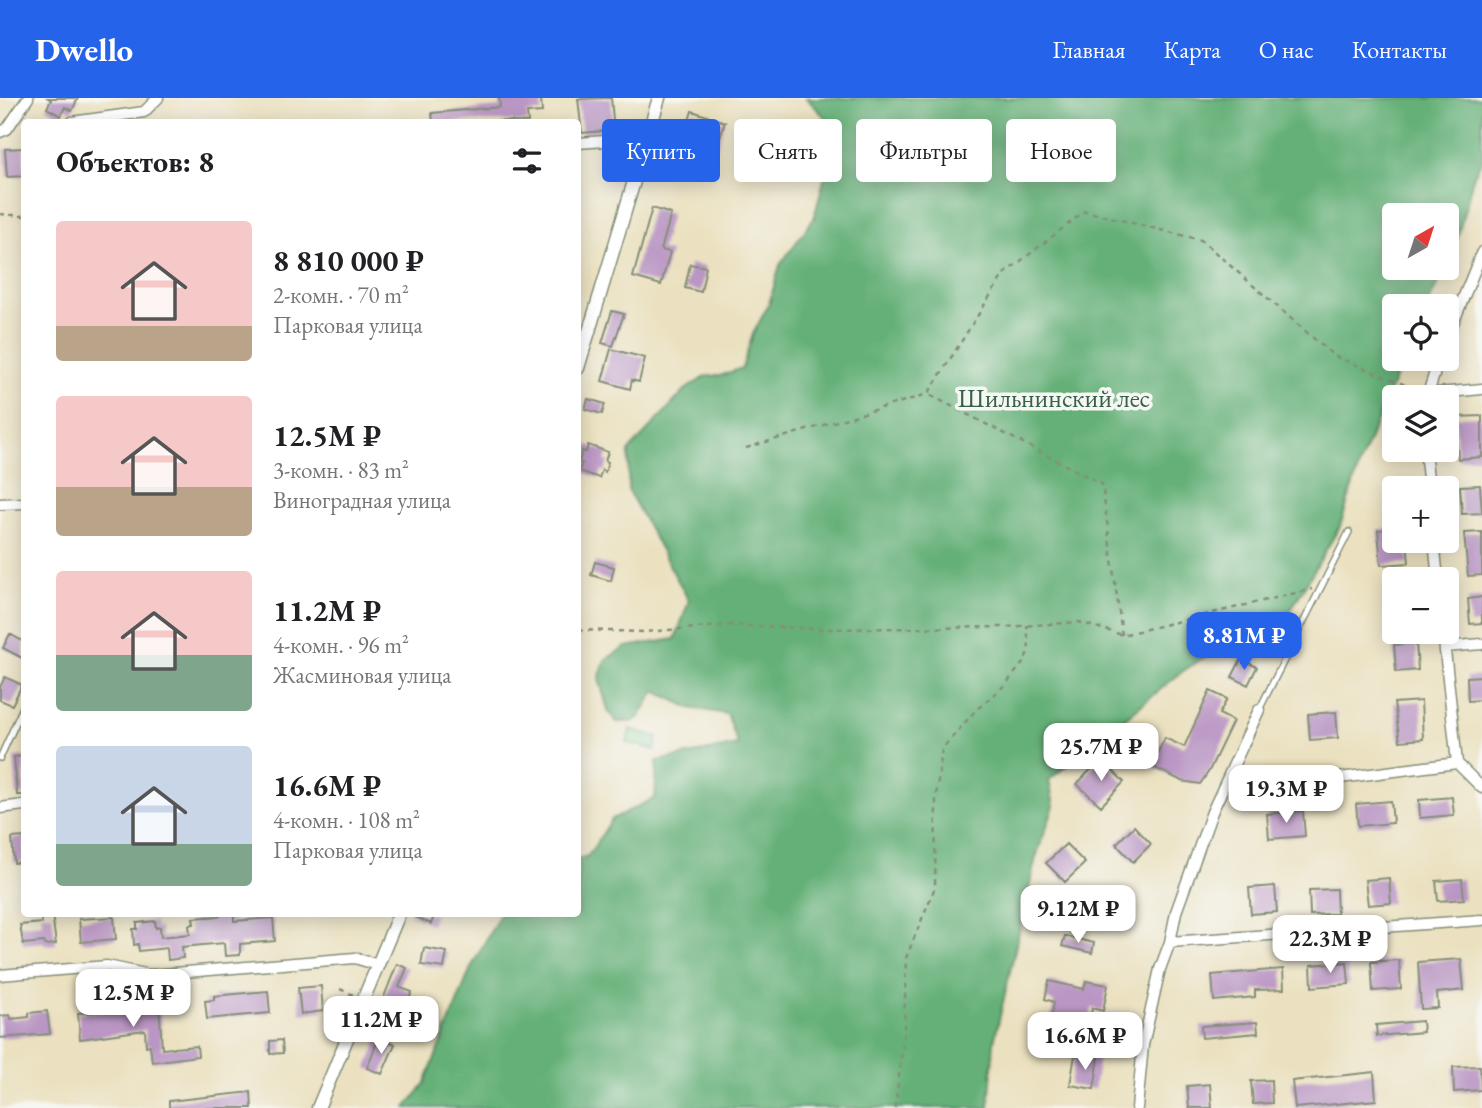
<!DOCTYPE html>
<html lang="ru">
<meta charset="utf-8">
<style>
:root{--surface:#fff;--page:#f6f6f6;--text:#202124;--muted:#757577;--accent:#2563eb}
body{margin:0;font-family:"EB Garamond",serif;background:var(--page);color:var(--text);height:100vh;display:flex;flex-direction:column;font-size:26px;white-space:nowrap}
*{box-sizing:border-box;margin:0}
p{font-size:23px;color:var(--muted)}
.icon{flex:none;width:38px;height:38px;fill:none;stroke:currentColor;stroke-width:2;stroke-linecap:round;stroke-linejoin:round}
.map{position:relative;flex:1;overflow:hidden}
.panel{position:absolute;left:21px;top:21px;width:560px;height:798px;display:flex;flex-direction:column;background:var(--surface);border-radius:7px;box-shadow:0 4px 18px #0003}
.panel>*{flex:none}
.guide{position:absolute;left:602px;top:21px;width:665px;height:63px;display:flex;gap:14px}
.needle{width:46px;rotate:39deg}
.fabs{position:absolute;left:1382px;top:105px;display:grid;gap:14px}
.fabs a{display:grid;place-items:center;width:77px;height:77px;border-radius:7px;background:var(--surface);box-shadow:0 4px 18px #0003;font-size:35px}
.price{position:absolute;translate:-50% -60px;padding:0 16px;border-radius:14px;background:#fff;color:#222;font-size:23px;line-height:46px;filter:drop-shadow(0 2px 4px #0008)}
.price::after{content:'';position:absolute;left:50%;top:42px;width:21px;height:16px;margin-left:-10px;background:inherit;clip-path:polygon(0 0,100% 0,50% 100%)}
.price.current{background:var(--accent);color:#fff}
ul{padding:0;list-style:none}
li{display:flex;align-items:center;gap:21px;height:175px;padding:0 35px}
li span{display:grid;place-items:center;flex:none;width:196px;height:140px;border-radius:7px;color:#555}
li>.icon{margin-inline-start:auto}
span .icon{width:84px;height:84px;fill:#fffc;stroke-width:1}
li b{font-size:30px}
h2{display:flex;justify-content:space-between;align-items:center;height:84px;padding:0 35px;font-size:30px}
.pill{padding:0 24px;border-radius:7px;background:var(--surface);box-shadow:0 4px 18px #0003;font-size:24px;line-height:63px}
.pill.current{background:var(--accent);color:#fff}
header{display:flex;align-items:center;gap:42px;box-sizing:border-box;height:98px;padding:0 35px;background:var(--accent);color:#fff}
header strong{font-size:33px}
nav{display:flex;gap:38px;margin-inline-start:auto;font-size:24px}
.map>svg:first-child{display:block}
.green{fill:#7ccc8c;stroke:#4e8460;stroke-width:2}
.forest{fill:#65b078;stroke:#427656;stroke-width:2}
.building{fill:#ba96c4}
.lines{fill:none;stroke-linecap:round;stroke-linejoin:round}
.service-casing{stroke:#858f7a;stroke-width:8}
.minor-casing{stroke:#858f7a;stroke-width:13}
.tertiary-casing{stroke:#858f7a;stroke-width:15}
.path{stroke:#858f7a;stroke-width:2.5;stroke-dasharray:5 5;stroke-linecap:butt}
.service{stroke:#fff;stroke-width:5}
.minor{stroke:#fff;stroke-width:10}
.tertiary{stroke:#fff;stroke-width:12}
.labels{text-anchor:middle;stroke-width:7;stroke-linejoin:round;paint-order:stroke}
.park-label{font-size:26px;fill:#36614a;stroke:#f6f6f2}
</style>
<header>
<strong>Dwello</strong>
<nav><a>Главная</a><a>Карта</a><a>О нас</a><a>Контакты</a></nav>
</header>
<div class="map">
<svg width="1482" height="1010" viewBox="0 0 1482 1010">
<rect width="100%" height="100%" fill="#f6f6f2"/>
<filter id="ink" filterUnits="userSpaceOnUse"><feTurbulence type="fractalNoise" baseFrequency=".0143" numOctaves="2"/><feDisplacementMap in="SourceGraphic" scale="14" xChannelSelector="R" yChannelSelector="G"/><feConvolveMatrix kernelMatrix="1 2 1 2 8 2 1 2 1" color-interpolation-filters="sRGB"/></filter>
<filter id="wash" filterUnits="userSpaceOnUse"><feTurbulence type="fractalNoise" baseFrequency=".00686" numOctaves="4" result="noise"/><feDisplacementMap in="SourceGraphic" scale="28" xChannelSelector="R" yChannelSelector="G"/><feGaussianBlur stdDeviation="1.57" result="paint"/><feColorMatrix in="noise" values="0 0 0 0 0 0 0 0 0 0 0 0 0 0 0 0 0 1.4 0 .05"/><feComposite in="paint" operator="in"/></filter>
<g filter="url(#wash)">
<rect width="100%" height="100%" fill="#ebe1c0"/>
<path class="green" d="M 630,631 L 658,639 L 655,652 L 627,645 Z"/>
<path class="forest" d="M 806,0 L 1482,0 L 1482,63 L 1474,77 L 1455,148 L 1447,164 L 1447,117 L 1395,117 L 1395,170 L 1445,170 L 1427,208 L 1395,208 L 1395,261 L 1403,261 L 1361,362 L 1340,428 L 1275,539 L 1246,533 L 1183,573 L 1049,682 L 1054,708 L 1036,759 L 994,944 L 989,1010 L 406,1010 L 425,985 L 471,870 L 500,816 L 578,816 L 578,761 L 588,758 L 612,721 L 655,700 L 657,663 L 738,647 L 727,616 L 690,610 L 655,593 L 639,619 L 632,624 L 617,624 L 609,615 L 599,581 L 605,562 L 626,549 L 675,541 L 689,503 L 628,392 L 629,353 L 685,292 L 706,278 L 720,278 L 742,270 L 753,236 L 769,206 L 780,167 L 814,120 L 837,31 Z"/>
<g id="blocks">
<path class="building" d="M 48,0 L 78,0 L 72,13 L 65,9 L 61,18 L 47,10 L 51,2 Z
M 499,0 L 541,0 L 542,14 L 527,15 L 528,24 L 512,24 L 512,23 L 433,24 L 432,15 L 500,9 Z
M 611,0 L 614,32 L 582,35 L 578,1 Z
M 692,13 L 725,24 L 714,59 L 681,48 Z
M 24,50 L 24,78 L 7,79 L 5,51 Z
M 652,110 L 671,116 L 661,152 L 670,154 L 661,187 L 633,179 Z
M 690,166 L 706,169 L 701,194 L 685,190 Z
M 612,213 L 624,216 L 613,248 L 602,245 Z
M 611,251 L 645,260 L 639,284 L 632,282 L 630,291 L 602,283 Z
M 588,301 L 605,306 L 602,316 L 585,311 Z
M 1482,318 L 1482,359 L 1458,361 L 1455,319 Z
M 588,347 L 608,354 L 605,363 L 608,364 L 605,374 L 602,372 L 599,380 L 579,373 L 582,365 L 579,364 L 582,353 L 586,354 Z
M 1480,387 L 1482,415 L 1462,416 L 1460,388 Z
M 1395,430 L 1395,443 L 1407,443 L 1409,465 L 1381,467 L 1378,432 Z
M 1482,434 L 1482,477 L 1468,478 L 1464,435 Z
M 595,464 L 614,469 L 611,483 L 591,477 Z
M 1482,499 L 1482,525 L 1470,526 L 1468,501 Z
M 10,536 L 24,544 L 24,561 L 3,550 Z
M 1416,545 L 1418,572 L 1396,574 L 1394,547 Z
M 1241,561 L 1257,569 L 1248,587 L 1232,579 Z
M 1482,578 L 1482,602 L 1468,603 L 1467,579 Z
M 5,579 L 22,587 L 12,607 L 0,602 L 0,589 Z
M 1210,593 L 1227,601 L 1219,616 L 1233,623 L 1209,673 L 1200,686 L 1182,683 L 1151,668 L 1165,640 L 1184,649 Z
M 1421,603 L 1423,641 L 1400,643 L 1394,605 Z
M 1336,614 L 1338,640 L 1310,642 L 1308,616 Z
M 24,658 L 24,697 L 17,697 L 14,659 Z
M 1101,661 L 1124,684 L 1101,708 L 1077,686 Z
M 1452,699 L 1454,717 L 1420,720 L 1419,702 Z
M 1391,703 L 1393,725 L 1358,728 L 1356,706 Z
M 1303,713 L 1305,738 L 1269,741 L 1267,716 Z
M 1134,728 L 1151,746 L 1133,764 L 1116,746 Z
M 24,739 L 24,764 L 14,765 L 12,740 Z
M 1066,746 L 1085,765 L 1065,784 L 1046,765 Z
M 1389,780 L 1391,805 L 1368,807 L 1365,782 Z
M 1462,781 L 1464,801 L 1438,803 L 1436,783 Z
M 1275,788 L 1277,814 L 1251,816 L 1249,790 Z
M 1336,791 L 1337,816 L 1310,817 L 1309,792 Z
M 41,816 L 52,816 L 56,846 L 45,847 L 44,844 L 23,846 L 20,827 L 42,825 Z
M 220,816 L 234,816 L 234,823 L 273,820 L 275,843 L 240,846 L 240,857 L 225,858 L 224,845 L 182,849 L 183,860 L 168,862 L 167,850 L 139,853 L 138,846 L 134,847 L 133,831 L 137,831 L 137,825 L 155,823 L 156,830 L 160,829 L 161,839 L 190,836 L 189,827 L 194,826 L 193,820 L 220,818 Z
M 408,816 L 435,816 L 431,826 Z
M 114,819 L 116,841 L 81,844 L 79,821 Z
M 1065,838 L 1094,845 L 1092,855 L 1062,848 Z
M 424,850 L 447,854 L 444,870 L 421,867 Z
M 1461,861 L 1464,892 L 1437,895 L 1438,910 L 1421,911 L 1418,864 Z
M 1399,862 L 1401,891 L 1373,893 L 1371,864 Z
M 1347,864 L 1349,886 L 1312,889 L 1311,867 Z
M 397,866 L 407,870 L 399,889 L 412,894 L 408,903 L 403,902 L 397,916 L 380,909 Z
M 1283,871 L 1284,891 L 1255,892 L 1255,899 L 1214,903 L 1212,877 Z
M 1049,883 L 1084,891 L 1086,883 L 1108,887 L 1103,913 L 1092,910 L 1088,932 L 1082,931 L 1081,939 L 1056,935 L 1057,932 L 1049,930 L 1054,904 L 1045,901 Z
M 321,888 L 323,913 L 301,916 L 298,890 Z
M 268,893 L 270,915 L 207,921 L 205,903 L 214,902 L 214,898 Z
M 159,904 L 162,951 L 197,948 L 198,958 L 152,964 L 150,947 L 146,948 L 145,932 L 80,941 L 78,915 L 144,911 L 143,905 Z
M 419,912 L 432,918 L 428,928 L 415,922 Z
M 47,913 L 50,936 L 0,940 L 0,918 L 10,917 L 11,921 L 29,919 L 29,915 Z
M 1422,923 L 1423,934 L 1377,938 L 1376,927 Z
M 1257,924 L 1258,935 L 1202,940 L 1201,928 Z
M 379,939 L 395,946 L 382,976 L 367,970 Z
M 282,942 L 283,955 L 270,956 L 270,943 Z
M 1075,957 L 1099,960 L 1094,991 L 1070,987 Z
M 1480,968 L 1481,992 L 1454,994 L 1453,969 Z
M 1374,974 L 1376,1002 L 1295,1010 L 1292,983 Z
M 1271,982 L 1272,1005 L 1253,1006 L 1251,983 Z
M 1210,986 L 1212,1010 L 1189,1010 L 1187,988 Z
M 251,994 L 252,1010 L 169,1010 L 169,1003 Z"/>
</g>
</g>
<g filter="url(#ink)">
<use href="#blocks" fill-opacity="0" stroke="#858f7a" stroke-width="2"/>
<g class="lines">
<g class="service-casing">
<path id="service" d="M 1259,612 L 1349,434
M 0,660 L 24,607"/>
</g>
<g class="minor-casing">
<path id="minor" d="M 72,24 L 144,14 L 158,0
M 0,34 L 7,31 L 28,0
M 578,45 L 619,42 L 646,44
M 1447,240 L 1482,154
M 1428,296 L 1482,291
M 1427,299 L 1439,261
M 1425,352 L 1429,390
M 0,406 L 24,405
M 1434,443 L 1438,481
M 1443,534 L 1457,665 L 1482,690
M 1445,549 L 1482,546
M 1285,687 L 1457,665
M 0,710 L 24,707
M 1170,844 L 1482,822
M 0,877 L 107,868 L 150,877 L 355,860 L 378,867
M 1137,1010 L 1143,947 L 1160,871 L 1170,844 L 1176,814 L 1212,714 L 1259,612"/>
</g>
<g class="tertiary-casing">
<path id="tertiary" d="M 578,270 L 659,0
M 318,1010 L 399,816"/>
</g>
<path class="path" d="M 0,116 L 24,118
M 746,350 L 928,296
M 578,532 L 644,534 L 733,527 L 825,531 L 1006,529 L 1079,524 L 1122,537 L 1312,491
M 1122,537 L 1102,386 L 928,296 L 1004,176 L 1085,113 L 1201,142 L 1334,258 L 1418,292
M 340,891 L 353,897
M 895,1010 L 904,937 L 906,860 L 935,789 L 936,699 L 942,651 L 975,613 L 1006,586 L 1023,565 L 1029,552 L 1027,527"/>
<use href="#service" class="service"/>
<use href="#minor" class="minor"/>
<use href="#tertiary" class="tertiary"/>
</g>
</g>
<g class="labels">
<g class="park-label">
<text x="1054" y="309">Шильнинский лес</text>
</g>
</g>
</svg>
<div class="fabs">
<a><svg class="needle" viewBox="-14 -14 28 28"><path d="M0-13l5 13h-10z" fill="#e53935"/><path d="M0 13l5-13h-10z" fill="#757577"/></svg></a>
<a><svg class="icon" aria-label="locate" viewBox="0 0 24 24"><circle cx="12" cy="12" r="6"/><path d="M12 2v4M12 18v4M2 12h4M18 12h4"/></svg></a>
<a><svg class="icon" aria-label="layers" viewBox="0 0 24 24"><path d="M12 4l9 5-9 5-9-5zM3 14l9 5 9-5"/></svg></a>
<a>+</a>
<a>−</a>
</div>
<b class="price current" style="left:1244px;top:574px">8.81M ₽</b>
<b class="price" style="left:1101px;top:685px">25.7M ₽</b>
<b class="price" style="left:1286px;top:727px">19.3M ₽</b>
<b class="price" style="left:1078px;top:847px">9.12M ₽</b>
<b class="price" style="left:1330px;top:877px">22.3M ₽</b>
<b class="price" style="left:133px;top:931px">12.5M ₽</b>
<b class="price" style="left:381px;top:958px">11.2M ₽</b>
<b class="price" style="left:1085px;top:974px">16.6M ₽</b>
<div class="guide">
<a class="pill current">Купить</a>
<a class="pill">Снять</a>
<a class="pill">Фильтры</a>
<a class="pill">Новое</a>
</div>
<section class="panel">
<h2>Объектов: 8<svg class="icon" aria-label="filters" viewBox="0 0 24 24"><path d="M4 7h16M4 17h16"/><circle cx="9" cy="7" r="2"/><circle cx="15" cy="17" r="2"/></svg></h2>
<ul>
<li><span style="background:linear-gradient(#f6c9c9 75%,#b9a48a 0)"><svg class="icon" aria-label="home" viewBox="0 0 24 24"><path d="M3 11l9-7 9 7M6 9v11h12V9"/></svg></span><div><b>8 810 000 ₽</b><p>2-комн. · 70 m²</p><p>Парковая улица</p></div></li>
<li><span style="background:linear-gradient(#f6c9c9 65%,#b9a48a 0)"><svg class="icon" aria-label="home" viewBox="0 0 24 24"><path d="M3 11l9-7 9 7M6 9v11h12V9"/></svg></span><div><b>12.5M ₽</b><p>3-комн. · 83 m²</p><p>Виноградная улица</p></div></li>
<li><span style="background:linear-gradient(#f6c9c9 60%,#7fa58c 0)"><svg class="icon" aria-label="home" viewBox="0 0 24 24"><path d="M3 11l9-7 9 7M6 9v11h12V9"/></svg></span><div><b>11.2M ₽</b><p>4-комн. · 96 m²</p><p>Жасминовая улица</p></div></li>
<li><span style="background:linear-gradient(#c9d6e8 70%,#7fa58c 0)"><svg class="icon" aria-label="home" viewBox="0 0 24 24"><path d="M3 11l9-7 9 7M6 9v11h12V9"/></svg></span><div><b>16.6M ₽</b><p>4-комн. · 108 m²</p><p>Парковая улица</p></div></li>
</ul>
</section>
</div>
